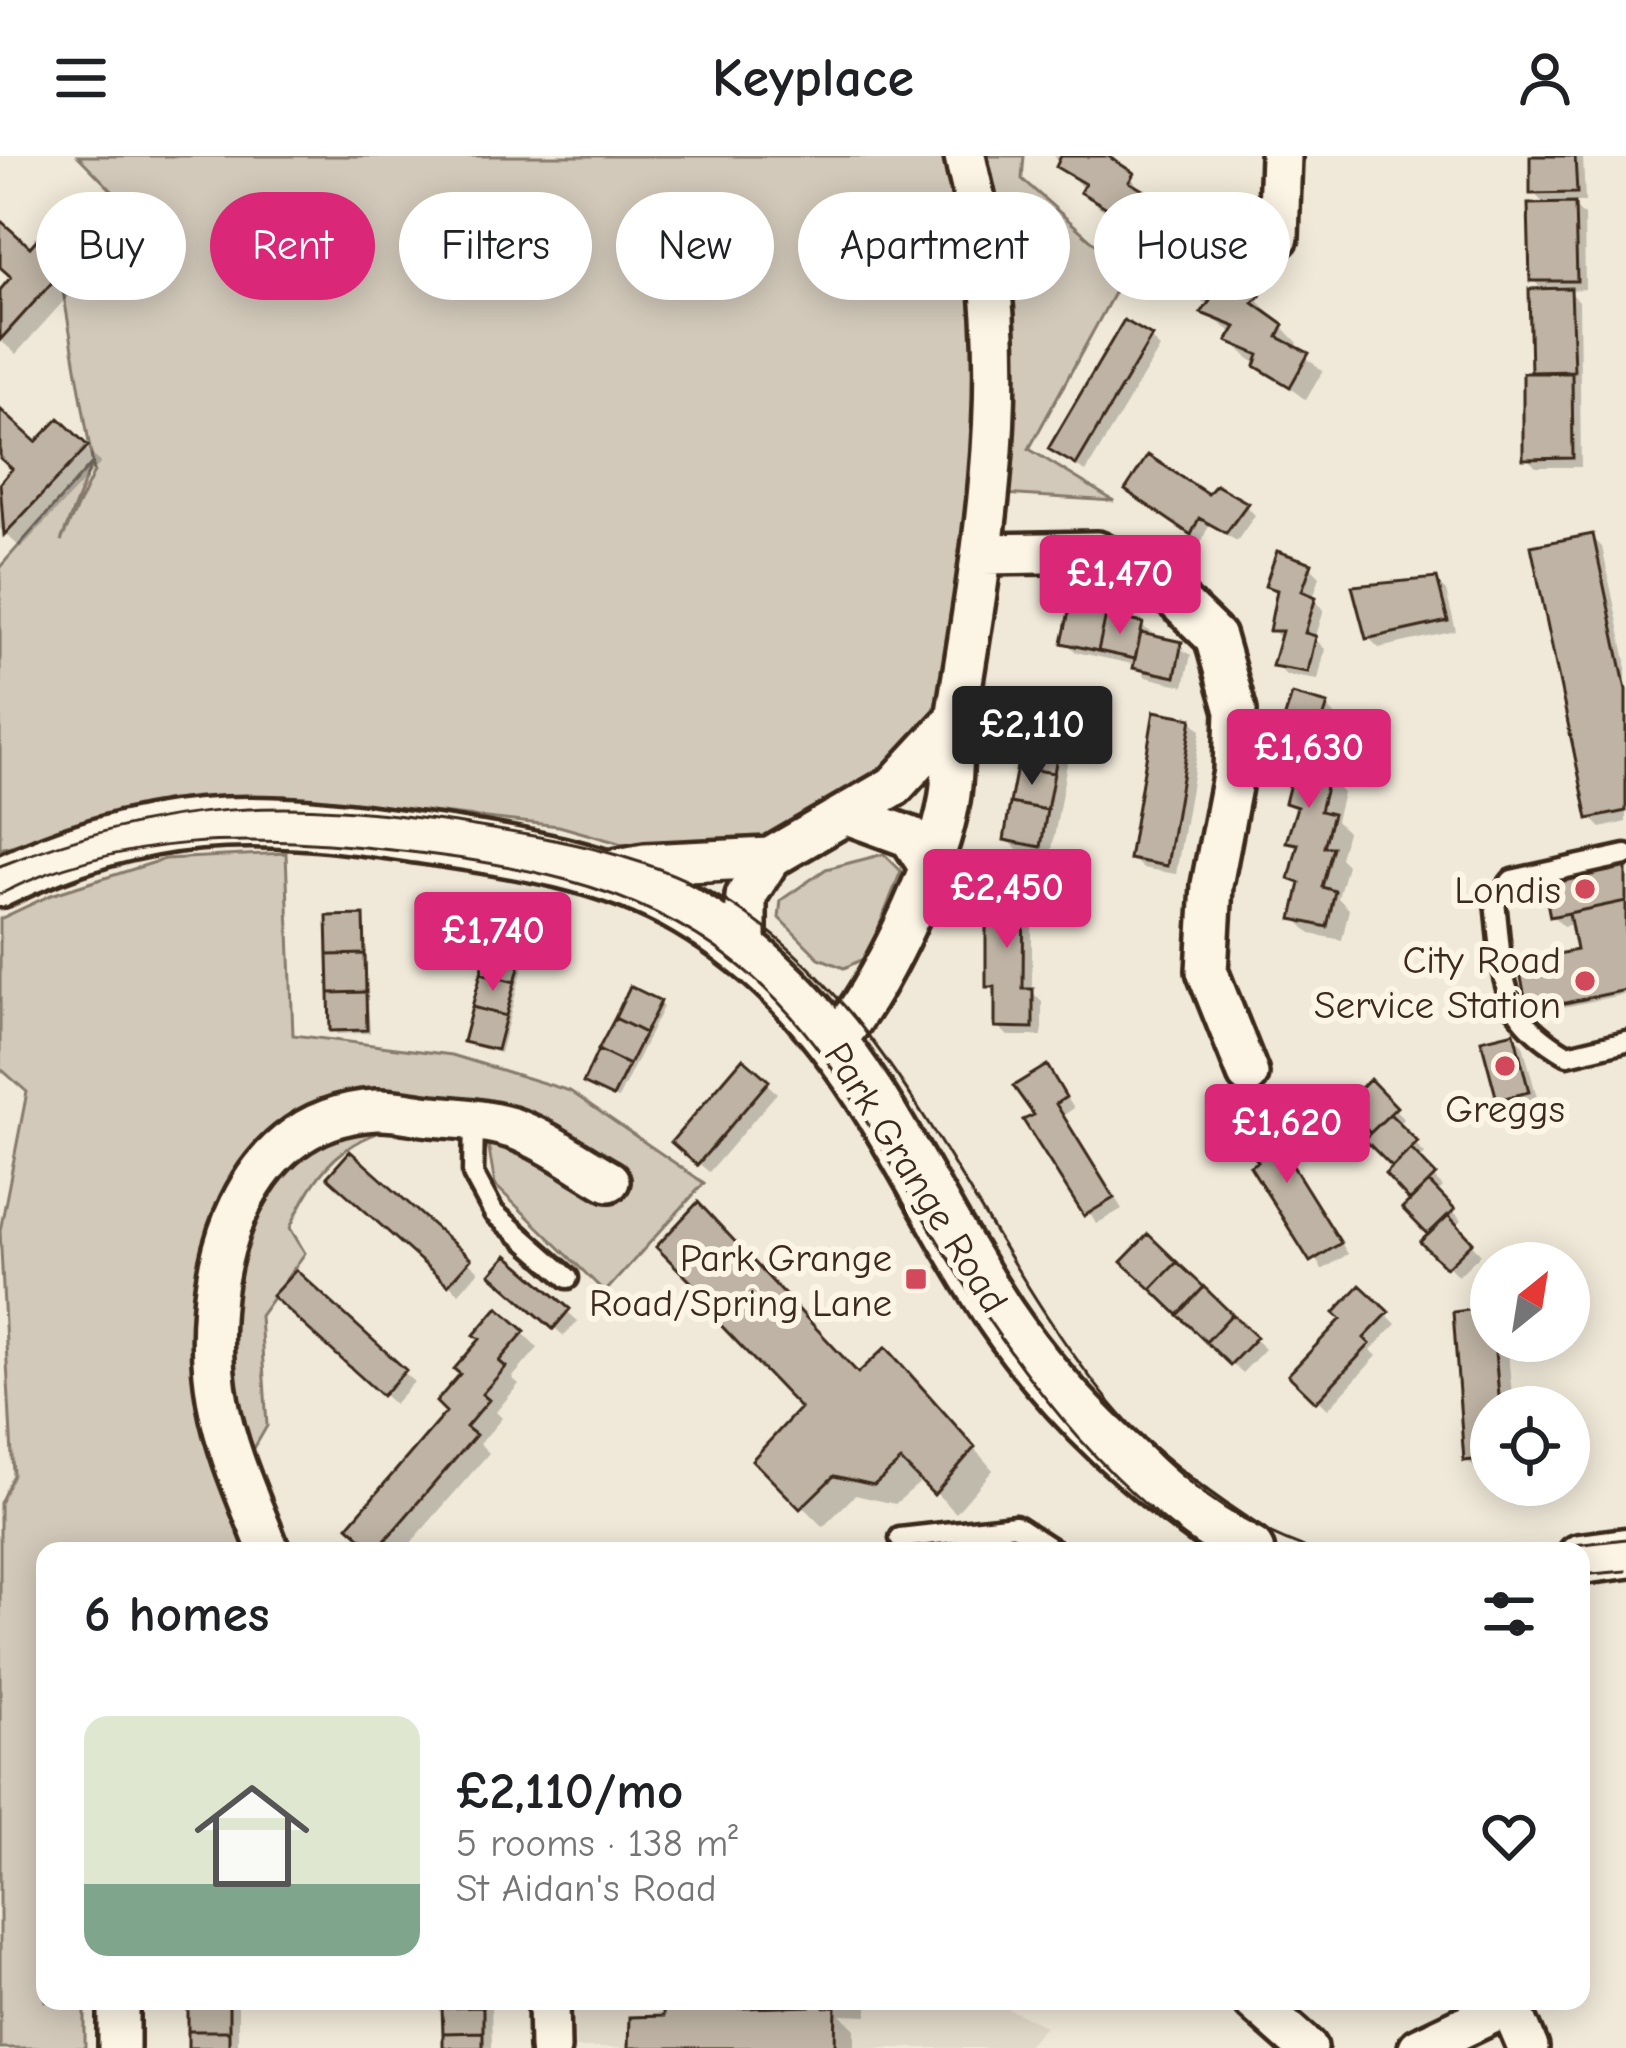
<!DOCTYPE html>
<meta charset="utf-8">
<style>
:root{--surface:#fff;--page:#f2f2f2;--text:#202124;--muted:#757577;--line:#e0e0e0;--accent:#db2777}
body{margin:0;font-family:"Comic Neue",sans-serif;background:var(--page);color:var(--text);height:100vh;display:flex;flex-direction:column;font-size:45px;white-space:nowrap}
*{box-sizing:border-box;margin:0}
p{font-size:39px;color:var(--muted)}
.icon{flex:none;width:66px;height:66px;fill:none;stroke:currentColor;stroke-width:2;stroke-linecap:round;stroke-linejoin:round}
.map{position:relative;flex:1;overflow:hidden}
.sheet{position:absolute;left:36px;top:1386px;width:1554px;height:468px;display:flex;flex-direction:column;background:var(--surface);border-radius:24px;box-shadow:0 6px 30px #0003}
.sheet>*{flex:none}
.hud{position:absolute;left:36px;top:36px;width:1554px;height:108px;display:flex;gap:24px}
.needle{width:78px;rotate:30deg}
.buttons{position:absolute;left:1470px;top:1086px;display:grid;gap:24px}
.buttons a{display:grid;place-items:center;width:120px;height:120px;border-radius:50%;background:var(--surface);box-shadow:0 6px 30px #0003;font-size:60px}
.price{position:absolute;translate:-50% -102px;padding:0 27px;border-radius:12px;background:var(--accent);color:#fff;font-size:39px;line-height:78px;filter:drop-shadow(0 3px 6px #0008)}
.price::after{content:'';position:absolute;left:50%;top:72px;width:36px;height:27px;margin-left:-18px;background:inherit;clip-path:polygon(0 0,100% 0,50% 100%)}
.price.selected{background:#222;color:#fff}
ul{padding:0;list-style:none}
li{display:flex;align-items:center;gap:36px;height:300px;padding:0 48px}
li+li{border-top:3px solid var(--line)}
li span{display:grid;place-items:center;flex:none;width:336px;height:240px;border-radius:24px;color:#555}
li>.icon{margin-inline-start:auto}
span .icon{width:144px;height:144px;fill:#fffc;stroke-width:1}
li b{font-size:51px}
h2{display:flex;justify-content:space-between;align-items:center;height:144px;padding:0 48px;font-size:51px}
.chip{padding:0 42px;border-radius:54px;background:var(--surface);box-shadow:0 6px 30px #0003;font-size:42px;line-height:108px}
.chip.selected{background:var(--accent);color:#fff}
header{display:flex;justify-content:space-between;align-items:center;height:156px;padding:0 48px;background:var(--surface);font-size:54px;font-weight:600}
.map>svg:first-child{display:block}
.built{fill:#e1d9c9}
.green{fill:#d2c9ba;stroke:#867a6c;stroke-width:3}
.shadow{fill:#0003}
.building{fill:#beb3a4;stroke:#3b2a1e;stroke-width:3}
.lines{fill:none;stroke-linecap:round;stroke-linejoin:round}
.service-casing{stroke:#3b2a1e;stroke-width:27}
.minor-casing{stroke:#3b2a1e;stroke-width:48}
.tertiary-casing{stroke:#3b2a1e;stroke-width:57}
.service{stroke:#fcf5e5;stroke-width:18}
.minor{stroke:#fcf5e5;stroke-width:39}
.tertiary{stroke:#fcf5e5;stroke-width:48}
.tram{stroke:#3b2a1e;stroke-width:3}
.poi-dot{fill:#d1495b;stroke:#fcf5e5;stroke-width:4.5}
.labels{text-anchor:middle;stroke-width:12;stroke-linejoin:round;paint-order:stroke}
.poi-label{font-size:39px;fill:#3b2a1e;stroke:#fcf5e5;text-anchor:end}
.street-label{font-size:39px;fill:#3b2a1e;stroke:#fcf5e5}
</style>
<header><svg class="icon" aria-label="menu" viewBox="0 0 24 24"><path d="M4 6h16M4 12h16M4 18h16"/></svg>Keyplace<svg class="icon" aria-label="person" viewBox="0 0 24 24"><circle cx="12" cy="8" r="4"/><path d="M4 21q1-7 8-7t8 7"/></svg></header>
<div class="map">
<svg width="1626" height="1892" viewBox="0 0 1626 1892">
<rect width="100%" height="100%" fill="#f0e9d9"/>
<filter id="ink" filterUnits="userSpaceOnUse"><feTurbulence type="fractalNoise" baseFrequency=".00833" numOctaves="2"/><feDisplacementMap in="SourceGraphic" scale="24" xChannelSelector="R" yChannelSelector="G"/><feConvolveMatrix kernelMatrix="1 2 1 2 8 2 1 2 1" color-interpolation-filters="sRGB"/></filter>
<g filter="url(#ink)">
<path class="built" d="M 574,1845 L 991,1845 L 1045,1870 L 1025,1892 L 575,1892 Z"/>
<path class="green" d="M 78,0 L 1024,0 L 1022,23 L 1126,115 L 1029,293 L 1114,345 L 971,336 L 950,559 L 822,658 L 684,719 L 629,690 L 559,670 L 284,640 L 155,650 L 0,693 L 0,411 L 92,307 L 61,385 L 94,316 L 63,135 L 128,51 Z
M 286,697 L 293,879 L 452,899 L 570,935 L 704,1027 L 605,1136 L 495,1029 L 482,953 C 382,975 335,969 290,1072 L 305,1097 L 260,1160 L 267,1270 L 228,1337 L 246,1395 L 45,1395 L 45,1845 L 85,1845 L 85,1892 L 0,1892 L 0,1347 L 13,1319 L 0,1075 L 27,936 L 0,912 L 0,763 L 51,739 L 165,703 Z
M 884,698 L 901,715 L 867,801 L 844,812 L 819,802 L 779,762 L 781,744 L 826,713 Z"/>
<path class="shadow" d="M 1054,0 L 1104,0 L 1101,18 L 1114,0 L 1145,39 L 1176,63 L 1172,69 L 1195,81 L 1210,96 L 1207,103 L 1231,116 L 1298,187 L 1295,193 L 1323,215 L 1306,244 L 1246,200 L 1231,185 L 1235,178 L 1205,157 L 1210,150 L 1190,139 L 1175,124 L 1178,120 L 1127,80 L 1112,65 L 1115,60 L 1099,51 Z
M 1533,0 L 1583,0 L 1585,46 L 1570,46 L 1584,60 L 1585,133 L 1568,134 L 1579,145 L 1581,311 L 1536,311 L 1526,301 L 1534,220 L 1532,136 L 1545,136 L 1533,124 L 1547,51 L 1533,36 Z
M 0,68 L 30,95 L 81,94 L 96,109 L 16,198 L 0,184 L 0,138 L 14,122 L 0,109 Z
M 1150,182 L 1160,192 L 1086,316 L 1062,302 L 1052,292 Z
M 0,257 L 36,291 L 59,267 L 101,307 L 21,392 L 0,373 L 0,331 L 16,314 L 0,299 Z
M 1129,334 L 1209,342 L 1246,350 L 1255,359 L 1237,385 L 1209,369 L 1201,387 Z
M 1592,381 L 1602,391 L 1626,505 L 1626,666 L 1601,672 L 1591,662 Z
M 1310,410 L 1320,420 L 1313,442 L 1324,454 L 1315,483 L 1325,493 L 1318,524 L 1286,519 L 1276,509 L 1283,484 L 1272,474 L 1279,440 L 1268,429 Z
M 1436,425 L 1446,435 L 1456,475 L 1379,492 L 1369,482 Z
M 1141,470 L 1191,499 L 1184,530 L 1146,521 L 1137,509 L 1076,496 L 1066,486 Z
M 1066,546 L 1076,556 L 1051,699 L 1017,693 L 1007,683 Z
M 1326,551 L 1342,566 L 1333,592 L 1340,599 L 1332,626 L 1343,637 L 1336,665 L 1347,676 L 1340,702 L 1347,709 L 1338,742 L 1349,753 L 1342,784 L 1311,778 L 1295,762 L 1302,732 L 1292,722 L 1299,695 L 1289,685 L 1298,655 L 1289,646 L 1296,616 L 1287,607 L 1295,579 L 1285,569 Z
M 1191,564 L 1201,574 L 1176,718 L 1142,712 L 1132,702 Z
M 1626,705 L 1626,838 L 1535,857 L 1531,853 L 1580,796 L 1574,768 L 1563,770 L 1553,760 Z
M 1022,722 L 1032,732 L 1032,836 L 1042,846 L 1042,880 L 1008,880 L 998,870 L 998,839 L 989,830 Z
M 363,762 L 370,877 L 337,878 L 333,873 Z
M 523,792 L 527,796 L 500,897 L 471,889 L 467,885 Z
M 659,847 L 663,851 L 618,943 L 590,930 Z
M 1513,879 L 1523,889 L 1538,945 L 1510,953 L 1500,943 Z
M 743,907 L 777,937 L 709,1016 L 684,995 Z
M 1046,913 L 1074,952 L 1064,959 L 1122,1053 L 1096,1068 L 1038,960 Z
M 1370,927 L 1404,963 L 1397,970 L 1425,998 L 1418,1005 L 1443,1031 L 1436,1038 L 1462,1064 L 1455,1071 L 1481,1098 L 1458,1120 L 1425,1086 L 1432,1079 L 1396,1011 L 1369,983 L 1375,977 L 1347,949 Z
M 1272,957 L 1299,995 L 1289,1001 L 1348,1098 L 1322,1114 L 1262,1007 Z
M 350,1000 L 479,1115 L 459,1137 L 340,1031 Z
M 1148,1082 L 1265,1193 L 1242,1217 L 1126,1106 Z
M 507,1103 L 578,1165 L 564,1180 L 504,1128 Z
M 1360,1133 L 1396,1168 L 1371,1194 L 1377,1200 L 1328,1253 L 1292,1219 L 1344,1164 Z
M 286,1150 L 404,1216 L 414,1226 L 394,1248 Z
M 523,1177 L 538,1192 L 512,1222 L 519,1228 L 496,1256 L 502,1262 L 480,1288 L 489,1297 L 404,1395 L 379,1395 L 367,1385 L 450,1256 Z
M 1491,1185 L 1507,1185 L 1513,1251 L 1491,1251 L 1491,1319 L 1482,1320 L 1467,1304 Z
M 907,1215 L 993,1314 L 956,1357 L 923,1324 L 895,1348 L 855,1339 L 823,1371 L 756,1304 L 859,1221 Z
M 191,1845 L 238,1845 L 238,1892 L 191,1892 Z
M 445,1845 L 491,1845 L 492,1892 L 446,1892 Z
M 672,1845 L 687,1857 L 802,1854 L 793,1845 L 868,1845 L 868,1860 L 841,1859 L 855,1873 L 855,1892 L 631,1892 L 666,1863 Z"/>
<path class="building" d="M 1108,0 L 1134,17 L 1129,26 L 1162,45 L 1155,57 L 1197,78 L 1190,90 L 1233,113 L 1227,123 L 1260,140 L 1253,147 L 1284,169 L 1278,181 L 1309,197 L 1290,231 L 1255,210 L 1259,199 L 1227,185 L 1236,171 L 1201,157 L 1210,145 L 1171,124 L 1178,115 L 1138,94 L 1143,86 L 1108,65 L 1114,56 L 1080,36 L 1085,28 L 1056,11 L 1061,0 Z
M 1530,0 L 1575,0 L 1577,37 L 1530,38 Z
M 1575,47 L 1577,125 L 1530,125 L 1528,48 Z
M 0,64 L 30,91 L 53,65 L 83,92 L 0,184 L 0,134 L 11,121 L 0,111 Z
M 1571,132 L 1574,215 L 1531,216 L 1529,133 Z
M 1124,164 L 1152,180 L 1076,309 L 1048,293 Z
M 1523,217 L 1572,217 L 1573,302 L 1523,303 Z
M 0,253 L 36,286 L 59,262 L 88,290 L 4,379 L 0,327 L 12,313 L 0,302 Z
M 1148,299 L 1208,338 L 1216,329 L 1248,347 L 1226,377 L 1199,362 L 1191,379 L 1125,334 Z
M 1593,378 L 1626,534 L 1626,655 L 1588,663 L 1531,390 Z
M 1277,395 L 1312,407 L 1302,435 L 1316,441 L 1305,477 L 1316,480 L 1308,516 L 1272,510 L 1282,475 L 1269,475 L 1277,434 L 1265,430 Z
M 1437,422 L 1448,465 L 1366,483 L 1352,430 Z
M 1070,451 L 1106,459 L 1098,495 L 1062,487 Z
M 1106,459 L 1143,467 L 1135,503 L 1098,495 Z
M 1141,477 L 1182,486 L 1175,521 L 1133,512 Z
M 1030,536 L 1067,543 L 1061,580 L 1024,573 Z
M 1292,538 L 1328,548 L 1318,578 L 1327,581 L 1316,613 L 1329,619 L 1320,655 L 1333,658 L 1324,691 L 1333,691 L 1322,731 L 1335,735 L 1327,771 L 1292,763 L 1300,727 L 1289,723 L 1298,688 L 1286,686 L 1297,651 L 1285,647 L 1294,612 L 1284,608 L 1294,574 L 1282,570 Z
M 1154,555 L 1192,562 L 1167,710 L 1129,703 Z
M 1024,573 L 1061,580 L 1054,617 L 1017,611 Z
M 1017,611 L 1054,617 L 1047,654 L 1010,647 Z
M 1010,647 L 1047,654 L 1041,691 L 1004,684 Z
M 1626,702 L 1626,745 L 1550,761 L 1542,720 Z
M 986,719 L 1024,719 L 1023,833 L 1033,833 L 1033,872 L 995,871 L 995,831 L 986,831 Z
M 1626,745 L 1626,834 L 1528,855 L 1518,807 L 1576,794 L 1569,757 Z
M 364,759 L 365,798 L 328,799 L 327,760 Z
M 491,780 L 525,789 L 515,826 L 481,817 Z
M 365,798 L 366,836 L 329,837 L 328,799 Z
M 481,817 L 515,826 L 506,860 L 472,851 Z
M 630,830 L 661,845 L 645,877 L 615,862 Z
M 366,836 L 367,874 L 330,875 L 329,837 Z
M 472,851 L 506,860 L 497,894 L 463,886 Z
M 615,862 L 645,877 L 629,909 L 598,894 Z
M 1514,876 L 1529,936 L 1497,944 L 1481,884 Z
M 598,894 L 629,909 L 613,941 L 583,927 Z
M 743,902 L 769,925 L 697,1009 L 671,986 Z
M 1047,909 L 1066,941 L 1056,948 L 1114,1042 L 1084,1060 L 1023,964 L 1034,959 L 1013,930 Z
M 1370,923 L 1397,951 L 1370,977 L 1343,949 Z
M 1272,953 L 1292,984 L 1281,991 L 1341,1087 L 1310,1106 L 1250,1010 L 1258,1006 L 1238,974 Z
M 1390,958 L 1418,986 L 1392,1011 L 1364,983 Z
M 1411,993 L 1436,1019 L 1410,1045 L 1385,1018 Z
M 350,995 L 471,1103 L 448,1129 L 327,1021 Z
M 1429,1026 L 1455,1053 L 1428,1079 L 1402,1052 Z
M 698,1046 L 858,1217 L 886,1191 L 975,1291 L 934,1339 L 901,1305 L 874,1329 L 834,1320 L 800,1353 L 752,1304 L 800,1252 L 714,1162 L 721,1156 L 656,1091 Z
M 1448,1059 L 1473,1086 L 1446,1112 L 1420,1086 Z
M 1148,1078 L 1177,1106 L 1151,1133 L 1121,1106 Z
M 507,1099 L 570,1153 L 553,1173 L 490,1118 Z
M 1177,1106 L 1204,1131 L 1178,1159 L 1151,1133 Z
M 296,1114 L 406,1214 L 382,1240 L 272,1140 Z
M 1360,1129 L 1389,1156 L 1364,1182 L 1370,1188 L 1316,1246 L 1288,1219 L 1341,1163 L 1334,1157 Z
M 1204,1131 L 1232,1158 L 1206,1186 L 1178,1159 Z
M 498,1151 L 525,1175 L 499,1205 L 506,1211 L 482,1238 L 489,1244 L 466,1271 L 476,1279 L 376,1395 L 348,1370 L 446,1256 L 436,1246 L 460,1218 L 454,1213 L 480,1183 L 474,1179 Z
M 1491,1151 L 1500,1251 L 1491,1251 L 1491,1302 L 1464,1305 L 1453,1156 Z
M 1232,1158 L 1257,1181 L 1230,1209 L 1206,1186 Z
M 188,1845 L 229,1845 L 229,1875 L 188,1875 Z
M 679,1845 L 679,1854 L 811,1850 L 812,1845 L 824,1845 L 824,1851 L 836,1850 L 835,1892 L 628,1892 L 629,1861 L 663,1860 L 663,1846 Z
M 483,1851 L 483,1876 L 443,1877 L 442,1852 Z
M 188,1875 L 229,1875 L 229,1892 L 188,1892 Z
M 483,1876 L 483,1892 L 443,1892 L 443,1877 Z"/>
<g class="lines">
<g class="service-casing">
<path id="service" d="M 1626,699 L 1512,724 L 1495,746 C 1504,821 1496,858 1568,899 L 1626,885
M 474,964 L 473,1018 L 494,1057 L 568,1122
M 900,1382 L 1015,1369 L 1055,1395"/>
</g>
<g class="minor-casing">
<path id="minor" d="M 1278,81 L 1281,0
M 982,398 L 1097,396 L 1158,426 L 1215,481 L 1236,555 L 1234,615 L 1212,729 L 1207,815 L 1248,918
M 850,659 L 910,681 L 929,710
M 597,717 L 645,708 L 770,702 L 894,630 L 956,563
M 746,799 L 746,740 L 770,702
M 836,884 C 878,837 939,708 949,645 C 954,618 951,590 956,563 C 980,414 1008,260 988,108 C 983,72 972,35 965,0
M 269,1395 C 251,1348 227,1297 218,1247 C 197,1132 232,962 376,954 C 393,953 413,958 431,960 C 458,962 486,964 512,972 C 545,983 579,1008 609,1025
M 549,1845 L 550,1892
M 1254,1845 L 1307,1892
M 1508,1845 L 1528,1892
M 119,1892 L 119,1845
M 1419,1892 L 1509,1849"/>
</g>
<g class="tertiary-casing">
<path id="tertiary" d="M 0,726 C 144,656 252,657 407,680 C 502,694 602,706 686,755 C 853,853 900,1007 1000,1159 C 1064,1254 1152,1334 1249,1395
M 1581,1403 L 1626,1397"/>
</g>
<use href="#service" class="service"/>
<use href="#minor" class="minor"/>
<use href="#tertiary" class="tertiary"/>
<path class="tram" d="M 0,710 C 165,644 289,641 462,668 C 554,683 649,697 729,747 C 973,899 1024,1299 1314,1395
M 0,738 C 122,677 250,679 382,693 C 503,705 634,726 732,804 C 816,869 863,960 916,1049 C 993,1178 1079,1309 1205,1395
M 1523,1395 L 1626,1383
M 1581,1419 L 1626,1415"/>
</g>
</g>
<g class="poi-dot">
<circle cx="1585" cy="733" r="12"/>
<circle cx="1585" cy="825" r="12"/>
<circle cx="1505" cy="910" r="12"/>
<rect x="904" y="1111" width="24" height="24" rx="6"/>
</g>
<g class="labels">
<g class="poi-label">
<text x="1561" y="747">Londis</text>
<text x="1561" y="817">City Road<tspan x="1561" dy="45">Service Station</tspan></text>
<text x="1505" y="966" text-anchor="middle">Greggs</text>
<text x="892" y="1115">Park Grange<tspan x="892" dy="45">Road/Spring Lane</tspan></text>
</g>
<g class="street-label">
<text transform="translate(917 1021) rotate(58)" y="14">Park Grange Road</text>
</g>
</g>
</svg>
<div class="buttons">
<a><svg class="needle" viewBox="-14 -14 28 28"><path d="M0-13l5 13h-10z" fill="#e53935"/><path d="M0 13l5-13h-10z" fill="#757577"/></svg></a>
<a><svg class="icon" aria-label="locate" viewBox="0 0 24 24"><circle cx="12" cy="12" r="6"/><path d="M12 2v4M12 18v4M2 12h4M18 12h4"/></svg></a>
</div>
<b class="price" style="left:1120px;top:481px">£1,470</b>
<b class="price selected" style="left:1032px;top:632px">£2,110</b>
<b class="price" style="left:1309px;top:655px">£1,630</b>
<b class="price" style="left:1007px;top:795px">£2,450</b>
<b class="price" style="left:493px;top:838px">£1,740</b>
<b class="price" style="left:1287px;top:1030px">£1,620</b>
<div class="hud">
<a class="chip">Buy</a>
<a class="chip selected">Rent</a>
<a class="chip">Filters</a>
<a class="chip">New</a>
<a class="chip">Apartment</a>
<a class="chip">House</a>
</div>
<section class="sheet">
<h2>6 homes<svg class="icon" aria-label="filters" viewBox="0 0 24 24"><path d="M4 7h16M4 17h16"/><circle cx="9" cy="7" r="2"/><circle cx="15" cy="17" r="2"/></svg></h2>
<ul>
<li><span style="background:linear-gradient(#dfe7d0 70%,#7fa58c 0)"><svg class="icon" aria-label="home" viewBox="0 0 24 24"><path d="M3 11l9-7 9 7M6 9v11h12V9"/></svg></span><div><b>£2,110/mo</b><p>5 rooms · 138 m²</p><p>St Aidan's Road</p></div><svg class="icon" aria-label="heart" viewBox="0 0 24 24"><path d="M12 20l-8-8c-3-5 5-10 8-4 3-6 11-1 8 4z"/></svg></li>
</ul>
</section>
</div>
